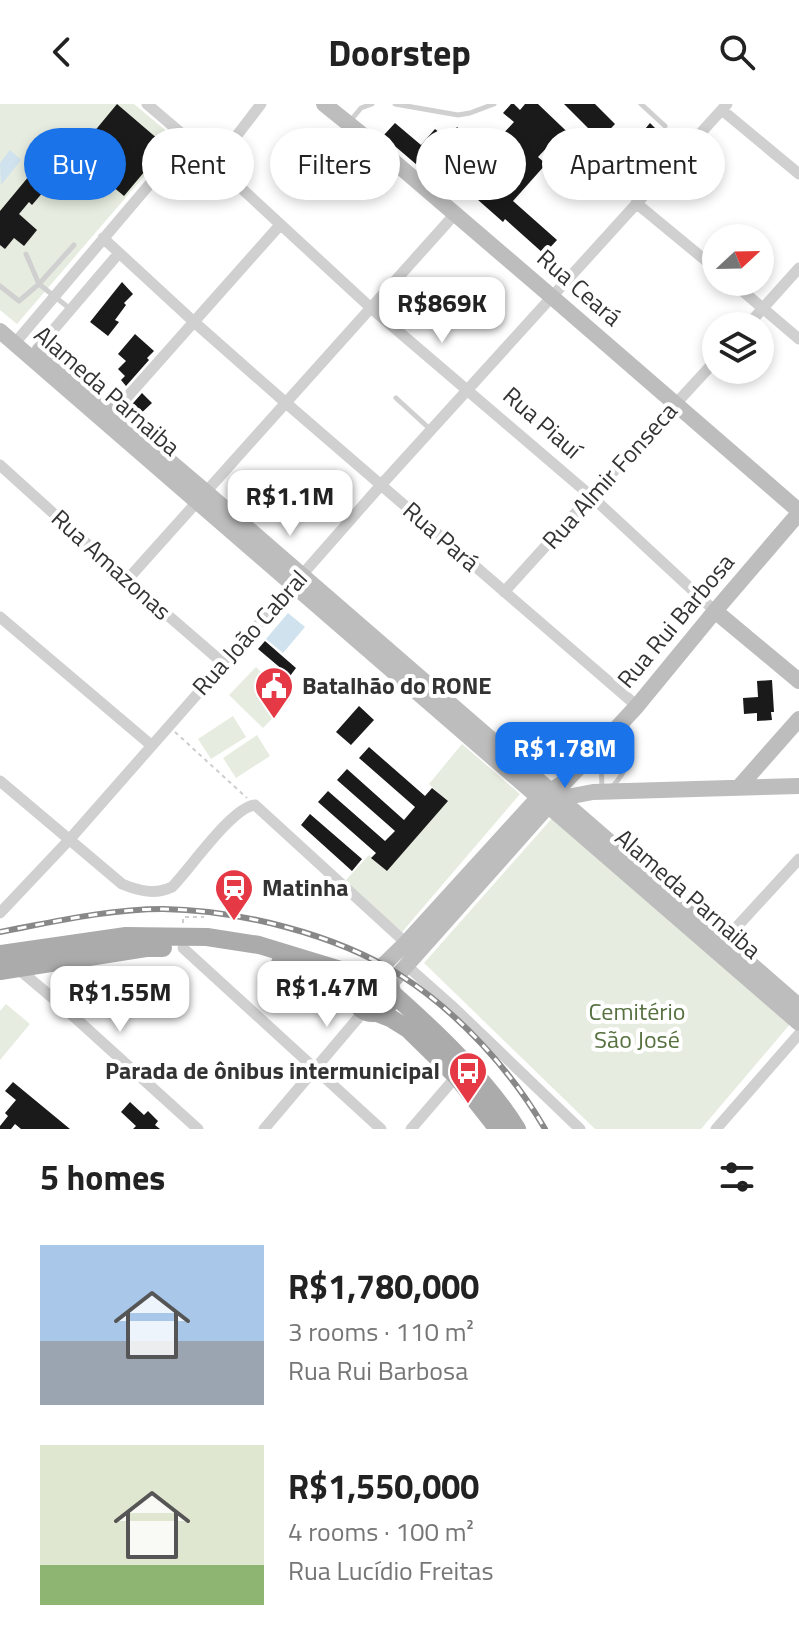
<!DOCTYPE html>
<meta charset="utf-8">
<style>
:root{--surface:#fff;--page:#f2f2f2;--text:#222;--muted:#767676;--accent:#1a73e8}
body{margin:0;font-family:"Titillium Web",sans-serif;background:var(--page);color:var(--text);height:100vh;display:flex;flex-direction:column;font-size:30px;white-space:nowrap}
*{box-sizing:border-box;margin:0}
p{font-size:26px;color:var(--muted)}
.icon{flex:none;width:44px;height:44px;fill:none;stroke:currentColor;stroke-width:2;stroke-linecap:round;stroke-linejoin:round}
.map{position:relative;height:1025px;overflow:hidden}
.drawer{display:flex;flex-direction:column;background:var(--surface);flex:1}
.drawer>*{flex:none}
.banner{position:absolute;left:24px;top:24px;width:752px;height:72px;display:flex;gap:16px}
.needle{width:52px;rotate:68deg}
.tools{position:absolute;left:702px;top:120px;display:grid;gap:16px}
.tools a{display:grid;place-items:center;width:72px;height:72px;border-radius:50%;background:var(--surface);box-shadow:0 4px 12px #0003;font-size:40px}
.price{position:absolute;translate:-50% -68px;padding:0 18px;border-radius:16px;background:#fff;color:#222;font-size:26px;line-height:52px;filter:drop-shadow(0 2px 4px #0008)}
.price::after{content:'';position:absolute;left:50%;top:48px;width:24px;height:18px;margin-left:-12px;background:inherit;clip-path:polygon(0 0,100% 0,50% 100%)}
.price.on{background:var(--accent);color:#fff}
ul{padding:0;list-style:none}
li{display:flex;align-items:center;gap:24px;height:200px;padding:0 40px}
li span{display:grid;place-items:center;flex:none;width:224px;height:160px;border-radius:0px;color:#555}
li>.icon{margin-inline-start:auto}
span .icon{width:96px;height:96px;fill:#fffc;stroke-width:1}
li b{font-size:34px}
h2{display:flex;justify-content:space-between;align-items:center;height:96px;padding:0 40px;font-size:34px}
.tag{padding:0 28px;border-radius:36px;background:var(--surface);box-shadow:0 4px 12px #0003;font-size:28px;line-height:72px}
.tag.on{background:var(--accent);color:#fff}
header{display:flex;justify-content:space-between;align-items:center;height:104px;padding:0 40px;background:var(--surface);font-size:36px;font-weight:700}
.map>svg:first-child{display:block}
.green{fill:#e6ecdf}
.water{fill:#cfe2ee}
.building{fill:#1a1a1a}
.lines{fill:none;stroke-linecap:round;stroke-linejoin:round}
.path{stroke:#cdcdcd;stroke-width:2;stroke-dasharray:4 4;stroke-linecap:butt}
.lane{stroke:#d0d0d0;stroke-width:5}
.street{stroke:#d0d0d0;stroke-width:11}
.secondary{stroke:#bdbdbd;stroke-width:16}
.primary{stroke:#ababab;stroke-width:18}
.rail-casing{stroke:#888;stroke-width:6}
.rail{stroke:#fff;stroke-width:3;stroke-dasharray:9;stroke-linecap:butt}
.labels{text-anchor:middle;stroke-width:8;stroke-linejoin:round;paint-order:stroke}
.street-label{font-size:24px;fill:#333;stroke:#fff}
.poi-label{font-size:24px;font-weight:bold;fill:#333;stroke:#fff;text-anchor:start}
.park-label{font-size:24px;fill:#56703f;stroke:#fff}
</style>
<header><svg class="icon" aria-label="back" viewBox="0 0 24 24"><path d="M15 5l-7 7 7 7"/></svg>Doorstep<svg class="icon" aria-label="search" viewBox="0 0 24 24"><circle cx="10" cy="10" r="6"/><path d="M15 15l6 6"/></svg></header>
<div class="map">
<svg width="799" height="1025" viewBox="0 0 799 1025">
<rect width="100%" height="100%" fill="#fff"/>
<path class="green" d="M 0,0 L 134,0 L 176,35 L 17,220 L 0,206 Z
M 256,563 L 290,596 L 263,624 L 229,591 Z
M 233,612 L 246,633 L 211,655 L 198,635 Z
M 257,631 L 270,652 L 236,674 L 223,654 Z
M 462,640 L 520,690 L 402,828 L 344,778 L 369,751 L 387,767 L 447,697 L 429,680 Z
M 554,712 L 791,919 L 701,1025 L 595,1025 L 424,859 Z
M359 890a14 14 0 1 1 28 0a14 14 0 1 1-28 0Z
M 6,900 L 30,920 L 0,956 L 0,907 Z"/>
<path class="water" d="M 10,46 L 21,56 L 1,81 L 0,59 Z
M 53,56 L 56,56 L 64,63 L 70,65 L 71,68 L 63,76 L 56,73 L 51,78 L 45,73 Z
M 288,509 L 305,523 L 283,549 L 266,535 Z"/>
<path class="building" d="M 117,0 L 166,42 L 124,92 L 75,51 L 71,56 L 58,46 L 66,35 L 79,46 Z
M 511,0 L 514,0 L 520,6 L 525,0 L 538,0 L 582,42 L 572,53 L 554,36 L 538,53 L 546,60 L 513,97 L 557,136 L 544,150 L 505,115 L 503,118 L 460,80 L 459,81 L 444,69 L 437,78 L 383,32 L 395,19 L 421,41 L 435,25 L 447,35 L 457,23 L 474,38 L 464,50 L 475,60 L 514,18 L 503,9 Z
M 564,0 L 595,0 L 615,20 L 600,36 Z
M 650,19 L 658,27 L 647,38 L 640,31 Z
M 34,66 L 50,80 L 32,101 L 29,98 L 19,110 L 37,126 L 24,142 L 14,134 L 5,145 L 0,141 L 0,107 Z
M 122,178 L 133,190 L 124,199 L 126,201 L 115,216 L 119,218 L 108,232 L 90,218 Z
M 135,230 L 154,247 L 147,254 L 149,256 L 126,282 L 121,276 L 125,272 L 118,265 L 126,257 L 118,250 Z
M 142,289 L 152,299 L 136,314 L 127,306 Z
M 265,537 L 296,564 L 290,572 L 258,545 Z
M 772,576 L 774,608 L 771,608 L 772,616 L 757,617 L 757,609 L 744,610 L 743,594 L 758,593 L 757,577 Z
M 359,602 L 374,616 L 351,641 L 336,628 Z
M 624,634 L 624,652 L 618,666 L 607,667 L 607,654 Z
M 369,643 L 425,692 L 432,684 L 448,697 L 387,767 L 371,754 L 376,749 L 318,698 L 328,687 L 385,737 L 395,727 L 337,676 L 347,665 L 404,716 L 415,703 L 359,654 Z
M 310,710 L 362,755 L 352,767 L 301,721 Z
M 13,978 L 70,1025 L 21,1025 L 15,1020 L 11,1025 L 0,1025 L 0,1022 L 8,1012 L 5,1009 L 16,996 L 5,987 Z
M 130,998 L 144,1011 L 148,1007 L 158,1017 L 155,1021 L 160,1025 L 133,1025 L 136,1022 L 121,1008 Z"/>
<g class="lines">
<path class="path" d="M 175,628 L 247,694
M 183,819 L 183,813 L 204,813"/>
<path class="lane" d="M 395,0 L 458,11 L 470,9 L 494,0
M 641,0 L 665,22
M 351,16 L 361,4 L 372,0
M 677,34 L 686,45
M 0,182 L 19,197 L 39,180 L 26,150
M 69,204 L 39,180 L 74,141
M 396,294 L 431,326
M 601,648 L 602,686
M 612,683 C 630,664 635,644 626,620"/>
<path class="street" d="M 147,0 L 188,35 L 371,204 L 591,392 L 715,507
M 722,6 L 799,70
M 215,60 L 261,0
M 636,99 L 716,165
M 103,134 L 193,217 L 286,299 L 637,602
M 732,178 L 799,235
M 747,222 L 799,164
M 15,239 L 188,35
M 37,245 L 119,149
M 113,309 L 280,121
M 0,361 L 127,476 L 223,559
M 127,476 L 455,110
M 504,488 L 591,392 L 716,256
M 0,513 L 151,641
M 0,677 L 122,780 C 139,787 155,791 172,783 C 190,765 232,703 255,701 L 406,839
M 0,809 L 69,736 L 381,381 L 727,0
M 721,840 L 799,755
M 183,844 L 381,1025
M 407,862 L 452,902 L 580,1025
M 16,863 L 61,901 L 198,1025
M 264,1025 L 364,907
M 411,1025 L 460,968
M 716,1025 L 799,930"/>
<path class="secondary" d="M 324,0 L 370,37 L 552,193 L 799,407
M 0,227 L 799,919
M 40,247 L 206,388 L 799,902
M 715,507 L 799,577
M 739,683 L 799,615
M 374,870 L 406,839 L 538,694 L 565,678 L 601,641 L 637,602 L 715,507 L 799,409
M 390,880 L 549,701 L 567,693 L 593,688 L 799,682"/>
<path class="primary" d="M 0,850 L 126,832 L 207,833 L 259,841 L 341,866 L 367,871
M 280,859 C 306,866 331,881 354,895
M 0,867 L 146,844 L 163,844
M354 890a19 19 0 1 1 38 0a19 19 0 1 1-38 0Z
M 392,889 C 435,927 487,976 517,1025
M 377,909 L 392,915 L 408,925 L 456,972 L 498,1025"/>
<g class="rail-casing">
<path id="rail" d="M 0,828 C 53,818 108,805 163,805 C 238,806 336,830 400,871 C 458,908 511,966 545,1025"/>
</g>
<use href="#rail" class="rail"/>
</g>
<defs>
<g id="civic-pin" transform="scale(2)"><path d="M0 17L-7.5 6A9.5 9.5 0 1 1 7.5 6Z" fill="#e63946" stroke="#fff"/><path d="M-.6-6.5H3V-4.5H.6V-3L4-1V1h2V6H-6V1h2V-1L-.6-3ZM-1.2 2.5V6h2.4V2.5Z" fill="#fff"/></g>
<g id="station-pin" transform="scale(2)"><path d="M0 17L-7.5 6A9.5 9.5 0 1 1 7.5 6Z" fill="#e63946" stroke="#fff"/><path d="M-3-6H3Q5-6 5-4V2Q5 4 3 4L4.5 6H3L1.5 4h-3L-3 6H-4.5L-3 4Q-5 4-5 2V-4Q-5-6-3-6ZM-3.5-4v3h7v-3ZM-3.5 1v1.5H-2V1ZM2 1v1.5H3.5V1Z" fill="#fff"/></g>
<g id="bus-pin" transform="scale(2)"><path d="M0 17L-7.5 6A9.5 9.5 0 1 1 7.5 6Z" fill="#e63946" stroke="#fff"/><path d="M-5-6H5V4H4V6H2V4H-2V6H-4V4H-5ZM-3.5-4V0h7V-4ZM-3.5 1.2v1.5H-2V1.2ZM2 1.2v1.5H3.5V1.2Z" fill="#fff"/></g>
</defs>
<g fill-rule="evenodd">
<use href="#civic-pin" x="274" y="582"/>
<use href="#station-pin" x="234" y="784"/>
<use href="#bus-pin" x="468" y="967"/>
</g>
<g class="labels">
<g class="street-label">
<text transform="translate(579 184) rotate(41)" y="8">Rua Ceará</text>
<text transform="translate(107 287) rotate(41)" y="8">Alameda Parnaiba</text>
<text transform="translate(542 319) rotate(41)" y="8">Rua Piauí</text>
<text transform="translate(610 372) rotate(-48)" y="8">Rua Almir Fonseca</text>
<text transform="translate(441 433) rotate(41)" y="8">Rua Pará</text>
<text transform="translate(111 461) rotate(42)" y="8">Rua Amazonas</text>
<text transform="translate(676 517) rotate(-50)" y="8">Rua Rui Barbosa</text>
<text transform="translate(250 529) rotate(-48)" y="8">Rua João Cabral</text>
<text transform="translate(688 790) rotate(41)" y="8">Alameda Parnaiba</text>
</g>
<g class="poi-label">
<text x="302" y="590">Batalhão do RONE</text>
<text x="262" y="792">Matinha</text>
<text x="440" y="975" text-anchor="end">Parada de ônibus intermunicipal</text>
</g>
<g class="park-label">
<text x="637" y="916">Cemitério<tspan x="637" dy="28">São José</tspan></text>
</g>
</g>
</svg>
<div class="tools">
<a><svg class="needle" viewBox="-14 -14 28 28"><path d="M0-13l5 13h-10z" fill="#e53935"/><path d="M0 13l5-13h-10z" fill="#767676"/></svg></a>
<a><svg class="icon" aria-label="layers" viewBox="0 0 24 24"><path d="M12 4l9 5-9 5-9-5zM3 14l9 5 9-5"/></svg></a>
</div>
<b class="price" style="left:442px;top:241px">R$869K</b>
<b class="price" style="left:290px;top:434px">R$1.1M</b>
<b class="price on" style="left:565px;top:686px">R$1.78M</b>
<b class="price" style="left:327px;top:925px">R$1.47M</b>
<b class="price" style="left:120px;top:930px">R$1.55M</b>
<div class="banner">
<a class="tag on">Buy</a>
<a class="tag">Rent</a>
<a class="tag">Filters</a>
<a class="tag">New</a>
<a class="tag">Apartment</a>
</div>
</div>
<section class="drawer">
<h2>5 homes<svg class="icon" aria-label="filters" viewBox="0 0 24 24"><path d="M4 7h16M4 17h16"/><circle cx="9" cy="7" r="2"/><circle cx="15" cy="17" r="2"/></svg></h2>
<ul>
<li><span style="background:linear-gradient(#a9c7e8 60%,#9aa5b1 0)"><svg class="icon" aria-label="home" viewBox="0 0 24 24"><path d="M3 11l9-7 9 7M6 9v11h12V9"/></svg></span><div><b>R$1,780,000</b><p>3 rooms · 110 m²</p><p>Rua Rui Barbosa</p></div></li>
<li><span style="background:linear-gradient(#dfe7d0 75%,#8fb573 0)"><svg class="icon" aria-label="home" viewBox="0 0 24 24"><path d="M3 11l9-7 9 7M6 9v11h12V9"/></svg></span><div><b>R$1,550,000</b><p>4 rooms · 100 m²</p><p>Rua Lucídio Freitas</p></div></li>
</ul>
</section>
